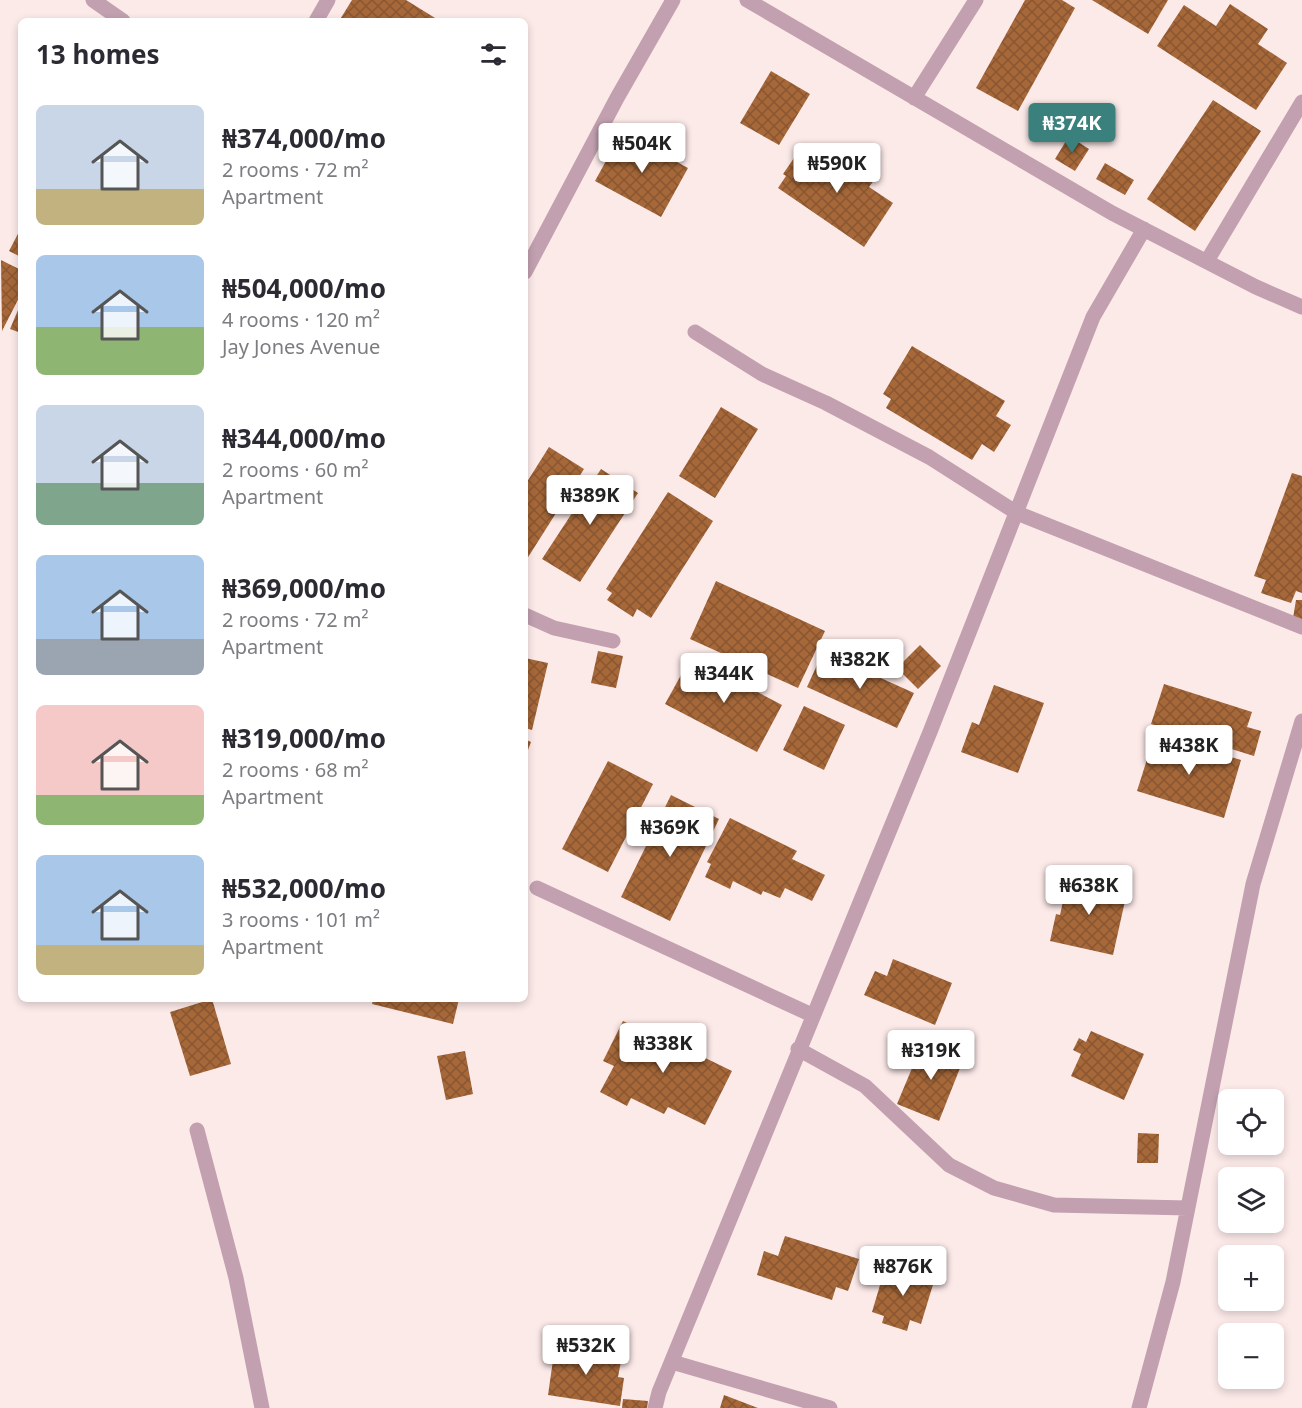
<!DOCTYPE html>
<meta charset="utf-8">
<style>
:root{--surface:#fff;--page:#f2f2f3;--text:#2b2b33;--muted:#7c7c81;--accent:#3a817d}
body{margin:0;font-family:"Noto Sans",sans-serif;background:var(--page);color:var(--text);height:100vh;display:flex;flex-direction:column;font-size:22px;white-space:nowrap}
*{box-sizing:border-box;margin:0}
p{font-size:20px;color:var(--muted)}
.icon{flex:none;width:33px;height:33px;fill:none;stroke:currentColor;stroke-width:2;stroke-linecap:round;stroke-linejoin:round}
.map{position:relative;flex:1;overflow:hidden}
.drawer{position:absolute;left:18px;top:18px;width:510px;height:984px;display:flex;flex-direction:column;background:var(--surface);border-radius:9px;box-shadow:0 3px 9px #0003}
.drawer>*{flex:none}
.controls{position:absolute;left:1218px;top:1089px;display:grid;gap:12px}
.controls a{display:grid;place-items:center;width:66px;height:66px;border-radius:9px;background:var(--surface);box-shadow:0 3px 9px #0003;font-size:30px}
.price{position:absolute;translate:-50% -51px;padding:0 14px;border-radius:6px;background:#fff;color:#222;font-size:20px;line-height:39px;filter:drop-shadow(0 2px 3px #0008)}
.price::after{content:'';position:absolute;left:50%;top:36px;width:18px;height:14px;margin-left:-9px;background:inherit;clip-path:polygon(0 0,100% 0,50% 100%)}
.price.on{background:var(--accent);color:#fff}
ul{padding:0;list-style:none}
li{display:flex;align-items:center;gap:18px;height:150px;padding:0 18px}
li span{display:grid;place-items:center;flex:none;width:168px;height:120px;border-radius:9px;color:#555}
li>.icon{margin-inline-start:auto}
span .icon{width:72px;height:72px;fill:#fffc;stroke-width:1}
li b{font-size:26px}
h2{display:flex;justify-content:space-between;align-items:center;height:72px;padding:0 18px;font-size:26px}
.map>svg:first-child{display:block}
.building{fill:url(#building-cross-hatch)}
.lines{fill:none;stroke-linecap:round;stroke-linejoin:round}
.minor{stroke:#c2a0b0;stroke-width:15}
</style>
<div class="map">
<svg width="1302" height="1408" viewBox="0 0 1302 1408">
<defs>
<pattern id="building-cross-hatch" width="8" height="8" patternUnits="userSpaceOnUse" patternTransform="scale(1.5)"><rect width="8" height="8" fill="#a66839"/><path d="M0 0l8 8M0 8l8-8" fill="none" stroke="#895631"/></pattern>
</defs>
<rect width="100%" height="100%" fill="#fceae9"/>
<path class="building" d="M 352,0 L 406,0 L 440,21 L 339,21 Z
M 1025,0 L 1062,0 L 1075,8 L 1018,111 L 976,88 Z
M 1092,0 L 1168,0 L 1148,34 Z
M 1230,4 L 1268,29 L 1258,44 L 1287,63 L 1256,110 L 1157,46 L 1184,5 L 1216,26 Z
M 771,71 L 810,94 L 779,145 L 740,123 Z
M 1213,100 L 1261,131 L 1195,231 L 1147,199 Z
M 622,132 L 688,168 L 661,217 L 595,181 Z
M 1069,136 L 1089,149 L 1075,171 L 1055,159 Z
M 803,145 L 844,172 L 853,160 L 877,176 L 869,187 L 893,203 L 864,247 L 778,188 L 786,176 L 783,174 Z
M 1105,163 L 1134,180 L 1125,195 L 1096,179 Z
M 21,228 L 21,257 L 9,251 Z
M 1,260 L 21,270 L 21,294 L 2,331 Z
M 21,303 L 21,333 L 10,329 Z
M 912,346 L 1005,401 L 996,416 L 1011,425 L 994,452 L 982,444 L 972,460 L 886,408 L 891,399 L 883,394 Z
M 721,407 L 758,429 L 715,498 L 679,476 Z
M 549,447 L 584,469 L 525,562 L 525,485 Z
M 601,469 L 638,493 L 580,582 L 542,559 Z
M 1292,473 L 1302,476 L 1302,593 L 1296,591 L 1291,603 L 1261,593 L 1266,580 L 1254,576 Z
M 668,492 L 713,521 L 651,618 L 637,609 L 633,617 L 607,600 L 612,593 L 606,589 Z
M 716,581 L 825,631 L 798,688 L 690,639 Z
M 1296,600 L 1302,600 L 1302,619 L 1293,618 Z
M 920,645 L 941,666 L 918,689 L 897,668 Z
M 598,651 L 623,656 L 616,688 L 591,683 Z
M 823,652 L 914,693 L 897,728 L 807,687 Z
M 691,657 L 782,705 L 757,752 L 665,704 Z
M 525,658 L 548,663 L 532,730 L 525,728 Z
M 1164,684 L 1252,712 L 1247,727 L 1261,731 L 1254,756 L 1151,724 Z
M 994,685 L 1044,703 L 1018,773 L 961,752 L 972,722 L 979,725 Z
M 804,706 L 845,725 L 824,770 L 783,750 Z
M 1155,734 L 1241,760 L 1224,818 L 1137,791 Z
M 525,739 L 531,742 L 525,758 Z
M 608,761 L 653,784 L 608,872 L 562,849 Z
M 671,795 L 719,819 L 670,921 L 621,897 Z
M 730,818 L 797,851 L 792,859 L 825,875 L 812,901 L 785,888 L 780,898 L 763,891 L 761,895 L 733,881 L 730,889 L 705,877 L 711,864 L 707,862 Z
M 1069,874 L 1102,881 L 1101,887 L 1127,892 L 1113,955 L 1050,941 L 1056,914 L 1060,915 Z
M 893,959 L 952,983 L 935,1025 L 864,995 L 875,971 L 887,976 Z
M 212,999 L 231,1064 L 190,1076 L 170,1012 Z
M 373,999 L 459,999 L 453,1024 L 372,1004 Z
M 623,1021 L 666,1042 L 672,1031 L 697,1043 L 693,1052 L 732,1071 L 705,1125 L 668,1107 L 664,1114 L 631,1098 L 627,1106 L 600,1092 L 614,1066 L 603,1061 Z
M 1091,1031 L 1144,1054 L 1124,1100 L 1071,1076 L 1081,1054 L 1073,1050 L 1079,1038 L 1086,1042 Z
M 923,1042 L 964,1058 L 939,1121 L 897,1104 Z
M 465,1051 L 473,1094 L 446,1100 L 437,1056 Z
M 1138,1133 L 1159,1134 L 1158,1163 L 1137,1163 Z
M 785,1236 L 859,1259 L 848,1291 L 836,1287 L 832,1300 L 757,1275 L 764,1251 L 778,1256 Z
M 886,1265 L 935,1278 L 921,1324 L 910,1320 L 907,1331 L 882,1323 L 884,1316 L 872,1312 Z
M 555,1346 L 622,1356 L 618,1377 L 624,1378 L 620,1406 L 548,1395 Z
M 724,1395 L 758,1408 L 720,1408 Z
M 623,1399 L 648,1401 L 647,1408 L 622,1408 Z"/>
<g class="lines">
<path class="minor" d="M 93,0 L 123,21
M 747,0 L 1112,213 L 1256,287 L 1302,307
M 316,21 L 328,0
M 914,98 L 976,0
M 1207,261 L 1302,102
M 525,272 L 617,98 L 673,0
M 695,332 L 762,374 L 826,403 L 929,457 L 1017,513 L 1302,627
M 525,615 L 554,628 L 613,641
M 537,888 L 812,1015
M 798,1049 L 865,1086 L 949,1165 L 994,1188 L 1054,1205 L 1188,1208
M 197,1130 L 236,1278 L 262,1408
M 672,1362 L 830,1408
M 655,1408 L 659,1392 L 930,732 L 1093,317 L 1144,229
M 1139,1408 L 1173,1282 L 1253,884 L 1302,721"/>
</g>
</svg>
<div class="controls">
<a><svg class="icon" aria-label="locate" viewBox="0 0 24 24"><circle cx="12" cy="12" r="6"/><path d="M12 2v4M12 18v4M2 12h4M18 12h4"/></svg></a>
<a><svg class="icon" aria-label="layers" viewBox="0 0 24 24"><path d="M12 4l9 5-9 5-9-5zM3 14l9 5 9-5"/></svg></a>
<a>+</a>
<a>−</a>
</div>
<b class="price on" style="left:1072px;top:154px">₦374K</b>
<b class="price" style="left:642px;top:174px">₦504K</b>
<b class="price" style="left:837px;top:194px">₦590K</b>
<b class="price" style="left:590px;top:526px">₦389K</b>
<b class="price" style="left:860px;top:690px">₦382K</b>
<b class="price" style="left:724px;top:704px">₦344K</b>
<b class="price" style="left:1189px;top:776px">₦438K</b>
<b class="price" style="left:670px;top:858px">₦369K</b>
<b class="price" style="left:1089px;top:916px">₦638K</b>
<b class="price" style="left:663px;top:1074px">₦338K</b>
<b class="price" style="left:931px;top:1081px">₦319K</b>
<b class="price" style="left:903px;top:1297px">₦876K</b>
<b class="price" style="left:586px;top:1376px">₦532K</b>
<section class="drawer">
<h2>13 homes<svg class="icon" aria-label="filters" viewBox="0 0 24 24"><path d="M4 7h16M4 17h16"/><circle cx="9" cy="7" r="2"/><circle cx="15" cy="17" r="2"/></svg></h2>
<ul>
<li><span style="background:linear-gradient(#c9d6e8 70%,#c2b280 0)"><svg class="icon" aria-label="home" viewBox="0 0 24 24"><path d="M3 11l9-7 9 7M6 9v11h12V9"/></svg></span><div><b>₦374,000/mo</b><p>2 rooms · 72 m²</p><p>Apartment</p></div></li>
<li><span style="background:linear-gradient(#a9c7e8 60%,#8fb573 0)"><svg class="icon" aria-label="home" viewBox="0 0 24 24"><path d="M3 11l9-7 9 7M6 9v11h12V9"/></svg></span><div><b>₦504,000/mo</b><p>4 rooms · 120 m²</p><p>Jay Jones Avenue</p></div></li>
<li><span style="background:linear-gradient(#c9d6e8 65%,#7fa58c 0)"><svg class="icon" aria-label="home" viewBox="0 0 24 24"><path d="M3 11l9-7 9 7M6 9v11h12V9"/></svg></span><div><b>₦344,000/mo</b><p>2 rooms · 60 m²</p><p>Apartment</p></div></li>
<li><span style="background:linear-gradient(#a9c7e8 70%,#9aa5b1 0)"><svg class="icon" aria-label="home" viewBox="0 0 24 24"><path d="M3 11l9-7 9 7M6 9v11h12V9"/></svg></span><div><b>₦369,000/mo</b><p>2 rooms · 72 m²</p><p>Apartment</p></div></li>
<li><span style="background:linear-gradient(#f6c9c9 75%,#8fb573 0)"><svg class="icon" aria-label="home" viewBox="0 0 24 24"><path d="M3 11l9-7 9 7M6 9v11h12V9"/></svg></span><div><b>₦319,000/mo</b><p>2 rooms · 68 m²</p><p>Apartment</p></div></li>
<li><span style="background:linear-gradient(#a9c7e8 75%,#c2b280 0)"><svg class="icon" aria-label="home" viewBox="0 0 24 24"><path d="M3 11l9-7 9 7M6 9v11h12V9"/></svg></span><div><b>₦532,000/mo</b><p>3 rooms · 101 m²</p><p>Apartment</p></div></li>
</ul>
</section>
</div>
